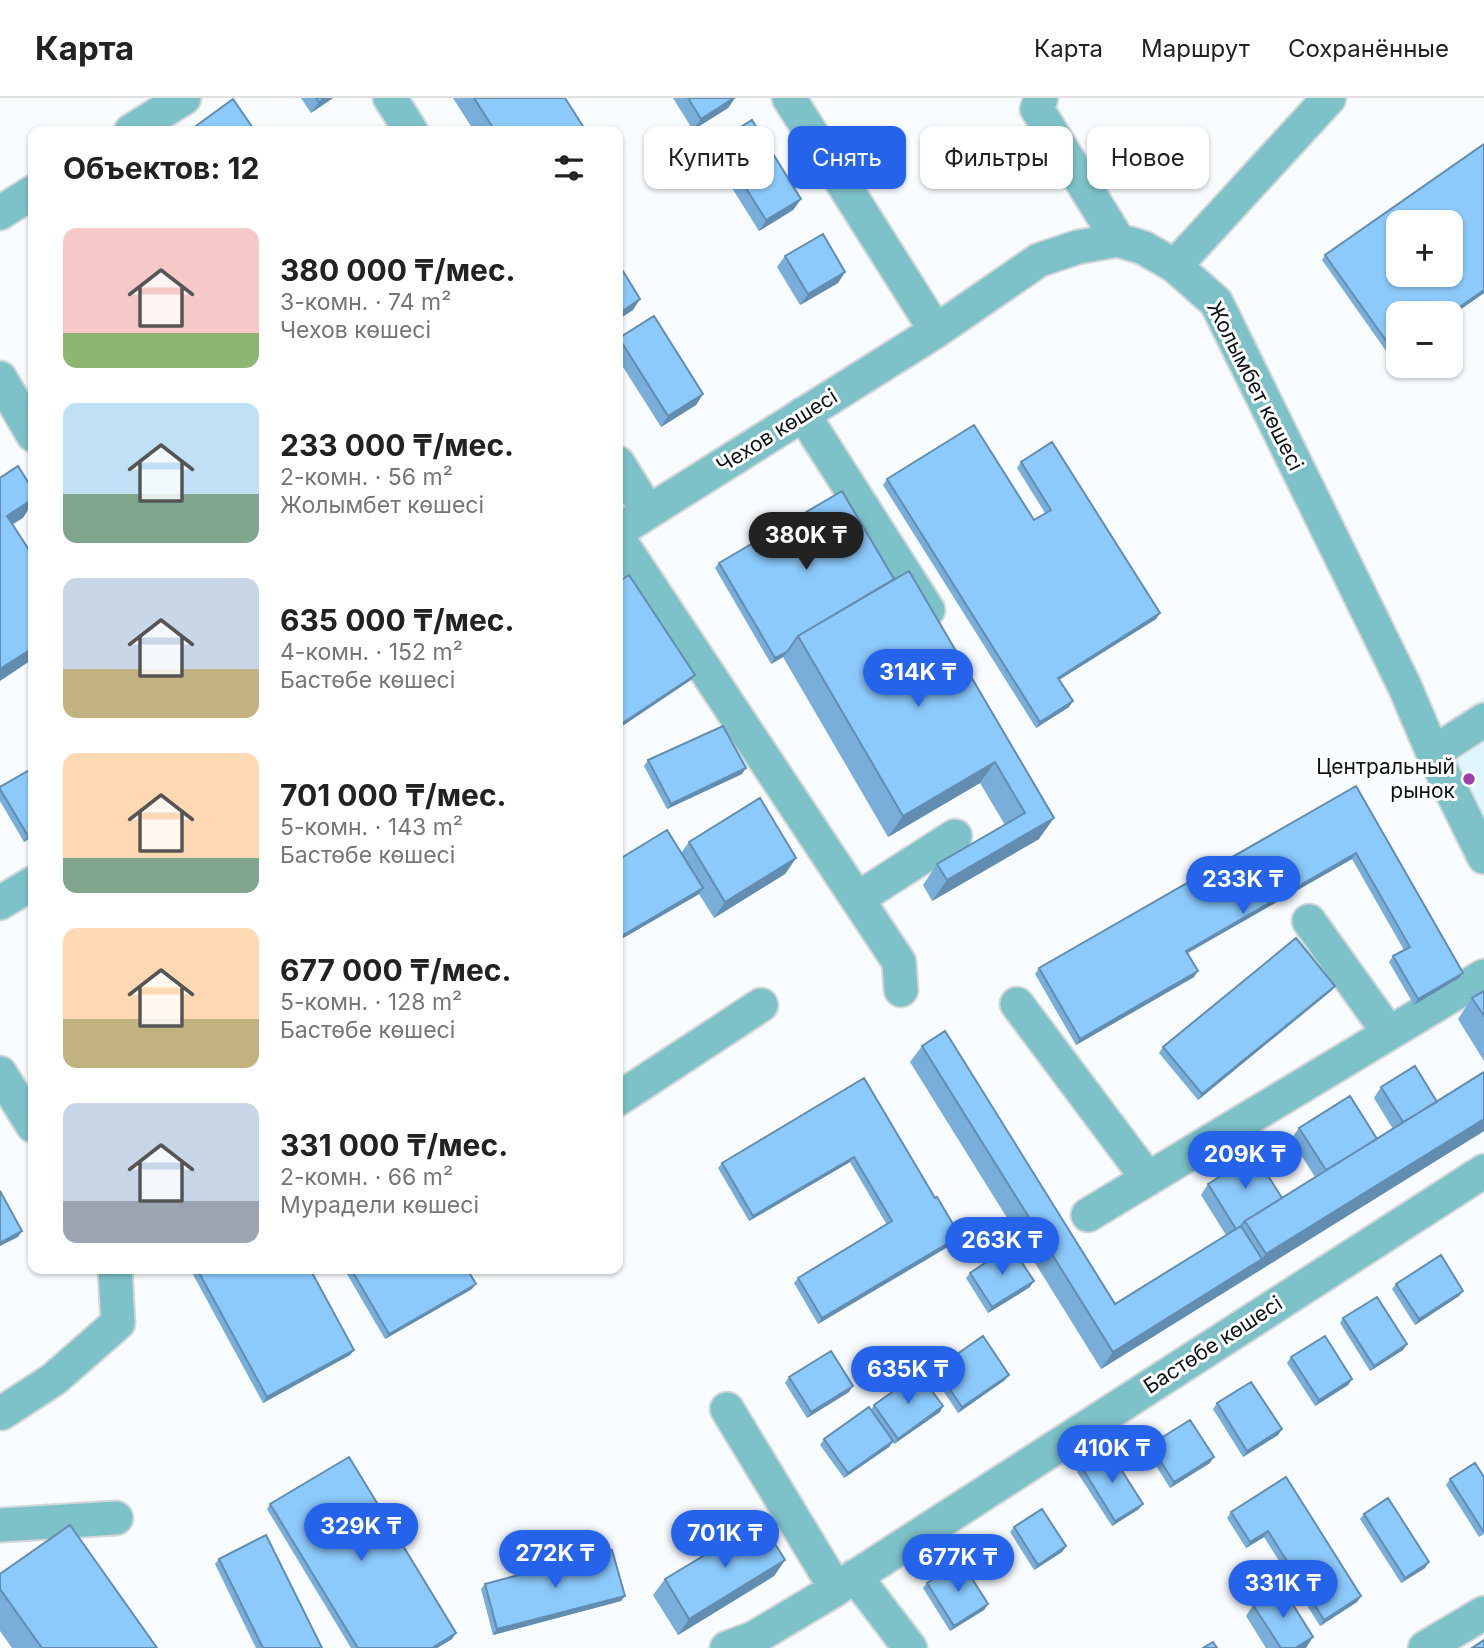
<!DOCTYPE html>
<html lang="ru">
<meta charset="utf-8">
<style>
:root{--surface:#fff;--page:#f6f6f6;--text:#222;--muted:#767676;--line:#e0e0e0;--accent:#2563eb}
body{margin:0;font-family:Inter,sans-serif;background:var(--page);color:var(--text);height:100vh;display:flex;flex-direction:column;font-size:26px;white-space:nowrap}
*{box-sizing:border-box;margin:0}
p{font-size:23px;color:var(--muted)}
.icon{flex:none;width:38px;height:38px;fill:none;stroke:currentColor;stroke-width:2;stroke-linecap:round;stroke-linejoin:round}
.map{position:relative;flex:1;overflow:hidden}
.details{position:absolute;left:28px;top:28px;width:595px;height:1148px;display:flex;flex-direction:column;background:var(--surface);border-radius:14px;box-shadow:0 2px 5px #0004}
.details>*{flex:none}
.banner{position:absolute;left:644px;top:28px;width:665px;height:63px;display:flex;gap:14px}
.buttons{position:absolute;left:1386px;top:112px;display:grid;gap:14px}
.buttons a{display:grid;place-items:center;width:77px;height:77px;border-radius:14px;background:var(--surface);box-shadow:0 2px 5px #0004;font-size:35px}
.price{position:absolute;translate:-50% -60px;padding:0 16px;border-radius:24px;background:var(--accent);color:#fff;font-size:23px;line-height:46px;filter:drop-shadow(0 2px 4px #0008)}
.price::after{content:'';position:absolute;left:50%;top:42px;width:21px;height:16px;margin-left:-10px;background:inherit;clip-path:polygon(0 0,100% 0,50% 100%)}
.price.current{background:#222;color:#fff}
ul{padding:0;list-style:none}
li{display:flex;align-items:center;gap:21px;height:175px;padding:0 35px}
li span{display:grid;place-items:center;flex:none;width:196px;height:140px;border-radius:14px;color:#555}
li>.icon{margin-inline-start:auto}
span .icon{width:84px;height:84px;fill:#fffc;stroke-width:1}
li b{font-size:30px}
h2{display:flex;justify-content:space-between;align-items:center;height:84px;padding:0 35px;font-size:30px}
.pill{padding:0 24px;border-radius:14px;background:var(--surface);box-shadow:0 2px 5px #0004;font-size:24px;line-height:63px}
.pill.current{background:var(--accent);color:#fff}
header{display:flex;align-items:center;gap:42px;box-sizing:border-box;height:98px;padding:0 35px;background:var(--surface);border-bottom:2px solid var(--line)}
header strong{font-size:33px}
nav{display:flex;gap:38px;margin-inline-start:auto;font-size:24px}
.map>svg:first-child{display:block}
.built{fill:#e0f6ff}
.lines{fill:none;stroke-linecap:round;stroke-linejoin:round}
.minor-casing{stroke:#d3d7d9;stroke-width:37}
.minor{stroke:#7dc2c8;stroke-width:33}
.wall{fill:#78aed9}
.shaded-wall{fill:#628db0}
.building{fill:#8ccafc;stroke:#628db0;stroke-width:2;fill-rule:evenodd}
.poi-dot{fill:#9e3fa8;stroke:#fff;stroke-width:2.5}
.labels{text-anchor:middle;stroke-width:6;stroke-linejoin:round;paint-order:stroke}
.street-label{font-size:21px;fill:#0d1416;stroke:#fff}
.poi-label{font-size:21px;fill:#0d1416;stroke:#fff;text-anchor:end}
</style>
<header>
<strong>Карта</strong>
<nav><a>Карта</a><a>Маршрут</a><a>Сохранённые</a></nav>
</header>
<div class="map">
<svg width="1484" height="1550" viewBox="0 0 1484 1550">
<rect width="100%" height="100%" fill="#f9fcfe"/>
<path class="built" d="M 1484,599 L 1484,726 L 1426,637 Z"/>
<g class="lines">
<g class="minor-casing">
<path id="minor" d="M 390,0 L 411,33
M 789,0 L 936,233
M 1041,0 L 1037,11 L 1118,142
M 131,33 L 184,0
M 0,115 L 33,94
M 1175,168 L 1329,0
M 0,280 L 33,337
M 803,316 L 928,512
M 618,365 L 648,414
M 618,433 L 936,233 L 1039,162 L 1078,149 L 1118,142 L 1144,150 L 1175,168 L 1216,204 L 1404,587 L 1433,655 L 1484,759
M 618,440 L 899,864 L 901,892
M 1433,655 L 1484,622
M 857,801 L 955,738
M 0,805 L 33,785
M 1309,823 L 1389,935
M 1017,906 L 1148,1081
M 0,975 L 33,1028
M 618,1001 L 761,907
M 1088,1117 L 1484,878
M 727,1311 L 836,1491
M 2,1315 L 54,1281 L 118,1225 L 115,1171
M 0,1427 L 116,1420
M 855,1478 L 910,1550
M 727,1550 L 754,1540 L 836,1491 L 1484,1073
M 1425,1550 L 1484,1515"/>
</g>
<use href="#minor" class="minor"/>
</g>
<path class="wall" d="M 301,0 L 333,0 L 311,15 Z
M 453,0 L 565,0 L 586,33 L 474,33 Z
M 673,0 L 735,0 L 728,10 L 693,32 Z
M 196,28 L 255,33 L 192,33 Z
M 717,44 L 801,101 L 793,112 L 759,133 L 710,55 Z
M 1484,46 L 1484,195 L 1451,218 L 1451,215 L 1391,260 L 1322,162 L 1325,157 Z
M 785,158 L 845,174 L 838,185 L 800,207 L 777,169 Z
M 619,240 L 703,296 L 696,307 L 661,329 L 618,261 L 618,242 Z
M 1021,364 L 1160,515 L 1156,521 L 1059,582 L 1069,609 L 1036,630 L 883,387 L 887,381 L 1034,422 L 1045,415 L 1017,370 Z
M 842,393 L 1039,741 L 932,803 L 923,787 L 937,766 L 1005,727 L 980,685 L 888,739 L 783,559 L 771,566 L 715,470 L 719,465 Z
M 648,662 L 742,676 L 667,711 L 644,668 Z
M 1356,688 L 1459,880 L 1414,907 L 1389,864 L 1393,858 L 1404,852 L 1352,761 L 1188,855 L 1194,879 L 1076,947 L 1035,876 L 1039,870 Z
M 0,689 L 33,738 L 24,744 L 0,703 Z
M 689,744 L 796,760 L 785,776 L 714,820 L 699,796 L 618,843 L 618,762 L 681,755 Z
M 1335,888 L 1331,893 L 1198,1002 L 1159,955 L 1163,949 Z
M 1484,893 L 1484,963 L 1458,921 L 1472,900 Z
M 922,948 L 1115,1206 L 1226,1137 L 1201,1097 L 1208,1086 L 1282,1100 L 1315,1079 L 1291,1041 L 1299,1030 L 1377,1041 L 1393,1031 L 1374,1000 L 1381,989 L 1437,1004 L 1484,1033 L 1101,1271 L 910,964 Z
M 864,980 L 935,1100 L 960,1138 L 956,1144 L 818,1226 L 794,1185 L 798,1180 L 887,1127 L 850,1064 L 749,1123 L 718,1070 L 722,1065 Z
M 190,1171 L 310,1171 L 354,1252 L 350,1257 L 263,1305 Z
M 344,1171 L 467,1171 L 472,1191 L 385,1241 Z
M 970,1175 L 1030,1189 L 988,1215 L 966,1180 Z
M 1396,1186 L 1463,1193 L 1459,1198 L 1415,1227 L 1392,1191 Z
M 1343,1220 L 1407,1246 L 1403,1252 L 1370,1273 L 1340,1225 Z
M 1291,1259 L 1352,1281 L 1348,1287 L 1315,1308 L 1287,1265 Z
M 936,1271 L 1005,1282 L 958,1315 L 932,1276 Z
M 789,1279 L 849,1294 L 807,1320 L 785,1285 Z
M 1217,1305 L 1282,1331 L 1278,1337 L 1243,1359 L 1213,1311 Z
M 874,1307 L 940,1314 L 894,1346 L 893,1344 L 889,1349 L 844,1380 L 820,1347 L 824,1341 L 871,1312 Z
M 1150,1347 L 1210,1365 L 1170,1390 L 1147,1353 Z
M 1081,1368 L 1139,1411 L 1112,1428 L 1077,1374 Z
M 1286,1379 L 1361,1498 L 1357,1504 L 1320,1528 L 1264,1439 L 1246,1450 L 1227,1420 L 1231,1414 Z
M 1484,1379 L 1484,1436 L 1479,1439 L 1446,1387 L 1450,1381 Z
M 270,1406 L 452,1541 L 437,1550 L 351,1550 L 267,1411 Z
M 1364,1416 L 1425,1470 L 1401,1485 L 1360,1421 Z
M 1014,1429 L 1066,1448 L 1062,1454 L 1034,1472 L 1010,1434 Z
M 219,1461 L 322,1550 L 256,1550 L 215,1466 Z
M 785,1462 L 774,1478 L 678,1537 L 653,1497 L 665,1481 Z
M 0,1476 L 157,1550 L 12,1550 L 0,1533 Z
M 927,1485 L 988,1506 L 984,1512 L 950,1533 L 923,1490 Z
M 485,1486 L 621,1503 L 493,1537 L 481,1491 Z
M 1253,1507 L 1305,1550 L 1266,1550 L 1246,1518 Z"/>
<path class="shaded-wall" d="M 325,0 L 333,0 L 311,15 L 319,4 Z
M 735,0 L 728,10 L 693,32 L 701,21 Z
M 801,101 L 793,112 L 759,133 L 766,122 Z
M 845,174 L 838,185 L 800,207 L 808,196 Z
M 1484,192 L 1484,195 L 1451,218 L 1451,215 Z
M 640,201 L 633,212 L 618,222 L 618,216 Z
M 703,296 L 696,307 L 661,329 L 668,318 Z
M 33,401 L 33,404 L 23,420 L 0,434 L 7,418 Z
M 1160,515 L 1156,521 L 1054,585 L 1058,580 Z
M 33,550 L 33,561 L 0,583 L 0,571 Z
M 787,554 L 783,559 L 771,566 L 775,560 Z
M 695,577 L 691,582 L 618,631 L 618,628 Z
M 1073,603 L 1069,609 L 1036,630 L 1040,624 Z
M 995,664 L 980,685 L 888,739 L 903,718 Z
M 746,670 L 742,676 L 667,711 L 671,706 Z
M 1054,720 L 1039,741 L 932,803 L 947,782 Z
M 33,735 L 33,738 L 24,744 L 28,738 Z
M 1356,755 L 1352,761 L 1182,858 L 1186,853 Z
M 796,760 L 785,776 L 714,820 L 725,804 Z
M 703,790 L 699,796 L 618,843 L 618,840 Z
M 1198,873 L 1194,879 L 1076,947 L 1080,941 Z
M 1463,875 L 1459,880 L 1414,907 L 1418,901 Z
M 1335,888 L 1331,893 L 1198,1002 L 1202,996 Z
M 1484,1021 L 1484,1033 L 1101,1271 L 1113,1254 L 1262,1161 L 1266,1156 Z
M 854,1059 L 850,1064 L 749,1123 L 753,1118 Z
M 22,1133 L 18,1139 L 0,1148 L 0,1145 Z
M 960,1138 L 956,1144 L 818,1226 L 822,1220 Z
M 1034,1183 L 1030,1189 L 988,1215 L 992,1209 Z
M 476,1186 L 472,1191 L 385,1241 L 389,1236 Z
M 1463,1193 L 1459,1198 L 1415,1227 L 1419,1221 Z
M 1407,1246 L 1403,1252 L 1370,1273 L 1374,1268 Z
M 354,1252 L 350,1257 L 263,1305 L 267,1299 Z
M 1009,1277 L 1005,1282 L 958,1315 L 962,1309 Z
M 1352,1281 L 1348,1287 L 1315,1308 L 1319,1302 Z
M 853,1288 L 849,1294 L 807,1320 L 811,1314 Z
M 943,1308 L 940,1314 L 894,1346 L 898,1341 Z
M 1282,1331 L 1278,1337 L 1243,1359 L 1247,1353 Z
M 893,1343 L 889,1349 L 844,1380 L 848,1375 Z
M 1214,1359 L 1210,1365 L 1170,1390 L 1174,1384 Z
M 1143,1406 L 1139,1411 L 1112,1428 L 1115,1423 Z
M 1268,1433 L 1264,1439 L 1246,1450 L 1250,1444 Z
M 1066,1448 L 1062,1454 L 1034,1472 L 1038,1467 Z
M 785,1462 L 774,1478 L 678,1537 L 689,1521 Z
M 1429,1464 L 1425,1470 L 1401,1485 L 1405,1480 Z
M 625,1498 L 621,1503 L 493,1537 L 497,1531 Z
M 1361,1498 L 1357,1504 L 1320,1528 L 1324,1522 Z
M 988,1506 L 984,1512 L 950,1533 L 954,1528 Z
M 456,1535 L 452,1541 L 437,1550 L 432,1550 Z
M 1313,1539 L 1306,1550 L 1295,1550 Z"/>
<path class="building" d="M 316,0 L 325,0 L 319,4 Z
M 474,0 L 565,0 L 586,33 L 495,33 Z
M 688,0 L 734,0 L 701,21 Z
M 233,1 L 255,33 L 200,33 L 196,28 Z
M 752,22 L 801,101 L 766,122 L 717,44 Z
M 1484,46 L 1484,192 L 1451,215 L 1398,215 L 1398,252 L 1395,255 L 1325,157 ZM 1398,124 L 1451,124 L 1451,177 L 1398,177 Z
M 823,136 L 845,174 L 808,196 L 785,158 Z
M 618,165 L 640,201 L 618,216 Z
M 654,218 L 703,296 L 668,318 L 619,240 Z
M 974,327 L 1034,422 L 1051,412 L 1021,364 L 1052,344 L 1160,515 L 1058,580 L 1073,603 L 1040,624 L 887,381 Z
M 18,368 L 33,392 L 33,401 L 7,418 L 33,458 L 33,550 L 0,571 L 0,380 Z
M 842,393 L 894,481 L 798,538 L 787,554 L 775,560 L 719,465 Z
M 909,473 L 1054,720 L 947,782 L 937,766 L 1025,715 L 995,664 L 903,718 L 798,538 Z
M 629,477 L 695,577 L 618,628 L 618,484 Z
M 723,628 L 746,670 L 671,706 L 648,662 Z
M 33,670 L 33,735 L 28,738 L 0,691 L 0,689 Z
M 1356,688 L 1463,875 L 1418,901 L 1393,858 L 1410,849 L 1356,755 L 1186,853 L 1198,873 L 1080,941 L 1039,870 Z
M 760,700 L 796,760 L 725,804 L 689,744 Z
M 667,732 L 703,790 L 618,840 L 618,762 Z
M 1296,840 L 1335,888 L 1202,996 L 1163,949 Z
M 1484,893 L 1484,918 L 1472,900 Z
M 945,933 L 1115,1206 L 1241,1128 L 1262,1161 L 1113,1254 L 922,948 Z
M 1415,968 L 1437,1004 L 1403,1024 L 1381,989 Z
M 1484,974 L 1484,1021 L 1266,1156 L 1245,1123 Z
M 864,980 L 935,1100 L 937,1099 L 960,1138 L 822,1220 L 798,1180 L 892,1123 L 854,1059 L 753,1118 L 722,1065 Z
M 1350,998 L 1377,1041 L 1326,1072 L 1299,1030 Z
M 1255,1057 L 1282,1100 L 1245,1123 L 1241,1128 L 1236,1131 L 1208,1086 Z
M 0,1093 L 22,1133 L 0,1145 Z
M 1011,1148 L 1034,1183 L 992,1209 L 970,1175 Z
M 1441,1157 L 1463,1193 L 1419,1221 L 1396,1186 Z
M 197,1171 L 310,1171 L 354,1252 L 267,1299 Z
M 351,1171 L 467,1171 L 476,1186 L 389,1236 Z
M 1377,1199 L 1407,1246 L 1374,1268 L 1343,1220 Z
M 983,1238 L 1009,1277 L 962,1309 L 936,1271 Z
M 1325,1238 L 1352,1281 L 1319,1302 L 1291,1259 Z
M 831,1253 L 853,1288 L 811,1314 L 789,1279 Z
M 919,1275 L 943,1308 L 898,1341 L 874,1307 Z
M 1251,1284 L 1282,1331 L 1247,1353 L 1217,1305 Z
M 869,1309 L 893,1343 L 848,1375 L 824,1341 Z
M 1190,1322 L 1214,1359 L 1174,1384 L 1150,1347 Z
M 1108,1351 L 1143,1406 L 1115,1423 L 1081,1368 Z
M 349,1359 L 456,1535 L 432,1550 L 358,1550 L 270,1406 Z
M 1475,1365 L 1484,1379 L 1484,1433 L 1483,1433 L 1450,1381 Z
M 1286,1379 L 1361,1498 L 1324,1522 L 1268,1433 L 1250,1444 L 1231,1414 Z
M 1388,1400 L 1429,1464 L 1405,1480 L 1364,1416 Z
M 1042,1411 L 1066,1448 L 1038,1467 L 1014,1429 Z
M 761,1423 L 785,1462 L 689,1521 L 665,1481 Z
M 70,1427 L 157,1550 L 42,1550 L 0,1491 L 0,1476 Z
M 266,1437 L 322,1550 L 263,1550 L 219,1461 Z
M 612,1452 L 625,1498 L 497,1531 L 485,1486 Z
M 961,1463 L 988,1506 L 954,1528 L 927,1485 Z
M 1282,1489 L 1313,1539 L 1295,1550 L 1281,1550 L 1253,1507 Z
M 1484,1542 L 1484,1550 L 1472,1550 Z
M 1213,1544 L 1217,1550 L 1203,1550 Z"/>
<circle class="poi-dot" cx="1469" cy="681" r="7"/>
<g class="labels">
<g class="street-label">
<text transform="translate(1255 288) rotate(63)" y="7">Жолымбет көшесі</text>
<text transform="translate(777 333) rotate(-32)" y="7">Чехов көшесі</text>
<text transform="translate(1213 1247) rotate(-33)" y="7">Бастөбе көшесі</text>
</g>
<g class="poi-label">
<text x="1455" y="676">Центральный<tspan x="1455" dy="24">рынок</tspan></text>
</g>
</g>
</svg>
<div class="buttons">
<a>+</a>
<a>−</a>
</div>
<b class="price current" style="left:806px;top:474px">380K ₸</b>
<b class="price" style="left:918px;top:611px">314K ₸</b>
<b class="price" style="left:1243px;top:818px">233K ₸</b>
<b class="price" style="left:1245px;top:1093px">209K ₸</b>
<b class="price" style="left:1002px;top:1179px">263K ₸</b>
<b class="price" style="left:908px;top:1308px">635K ₸</b>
<b class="price" style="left:1112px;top:1387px">410K ₸</b>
<b class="price" style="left:361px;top:1465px">329K ₸</b>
<b class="price" style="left:725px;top:1472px">701K ₸</b>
<b class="price" style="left:555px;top:1492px">272K ₸</b>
<b class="price" style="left:958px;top:1496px">677K ₸</b>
<b class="price" style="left:1283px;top:1522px">331K ₸</b>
<div class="banner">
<a class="pill">Купить</a>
<a class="pill current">Снять</a>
<a class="pill">Фильтры</a>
<a class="pill">Новое</a>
</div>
<section class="details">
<h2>Объектов: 12<svg class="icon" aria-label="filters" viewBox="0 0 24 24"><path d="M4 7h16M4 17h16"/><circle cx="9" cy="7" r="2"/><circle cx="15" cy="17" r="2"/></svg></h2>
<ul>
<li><span style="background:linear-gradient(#f6c9c9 75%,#8fb573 0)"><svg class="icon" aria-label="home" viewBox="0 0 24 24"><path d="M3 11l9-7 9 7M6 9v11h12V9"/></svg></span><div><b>380 000 ₸/мес.</b><p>3-комн. · 74 m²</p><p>Чехов көшесі</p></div></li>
<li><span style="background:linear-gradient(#bfe0f5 65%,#7fa58c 0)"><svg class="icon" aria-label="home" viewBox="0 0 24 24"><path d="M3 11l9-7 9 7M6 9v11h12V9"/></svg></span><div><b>233 000 ₸/мес.</b><p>2-комн. · 56 m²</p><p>Жолымбет көшесі</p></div></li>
<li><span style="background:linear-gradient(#c9d6e8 65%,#c2b280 0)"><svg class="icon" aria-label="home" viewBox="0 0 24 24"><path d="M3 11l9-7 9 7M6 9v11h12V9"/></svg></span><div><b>635 000 ₸/мес.</b><p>4-комн. · 152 m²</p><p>Бастөбе көшесі</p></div></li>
<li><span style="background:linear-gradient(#ffd9b3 75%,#7fa58c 0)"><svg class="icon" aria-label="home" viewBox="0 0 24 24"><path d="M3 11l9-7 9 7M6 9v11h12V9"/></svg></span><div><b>701 000 ₸/мес.</b><p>5-комн. · 143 m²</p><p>Бастөбе көшесі</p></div></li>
<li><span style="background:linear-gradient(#ffd9b3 65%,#c2b280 0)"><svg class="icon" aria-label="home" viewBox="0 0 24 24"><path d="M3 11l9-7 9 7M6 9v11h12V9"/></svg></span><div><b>677 000 ₸/мес.</b><p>5-комн. · 128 m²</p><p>Бастөбе көшесі</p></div></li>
<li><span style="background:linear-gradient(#c9d6e8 70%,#9aa5b1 0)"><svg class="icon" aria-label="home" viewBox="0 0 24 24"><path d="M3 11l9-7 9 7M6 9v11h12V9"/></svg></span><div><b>331 000 ₸/мес.</b><p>2-комн. · 66 m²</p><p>Мурадели көшесі</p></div></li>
</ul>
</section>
</div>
